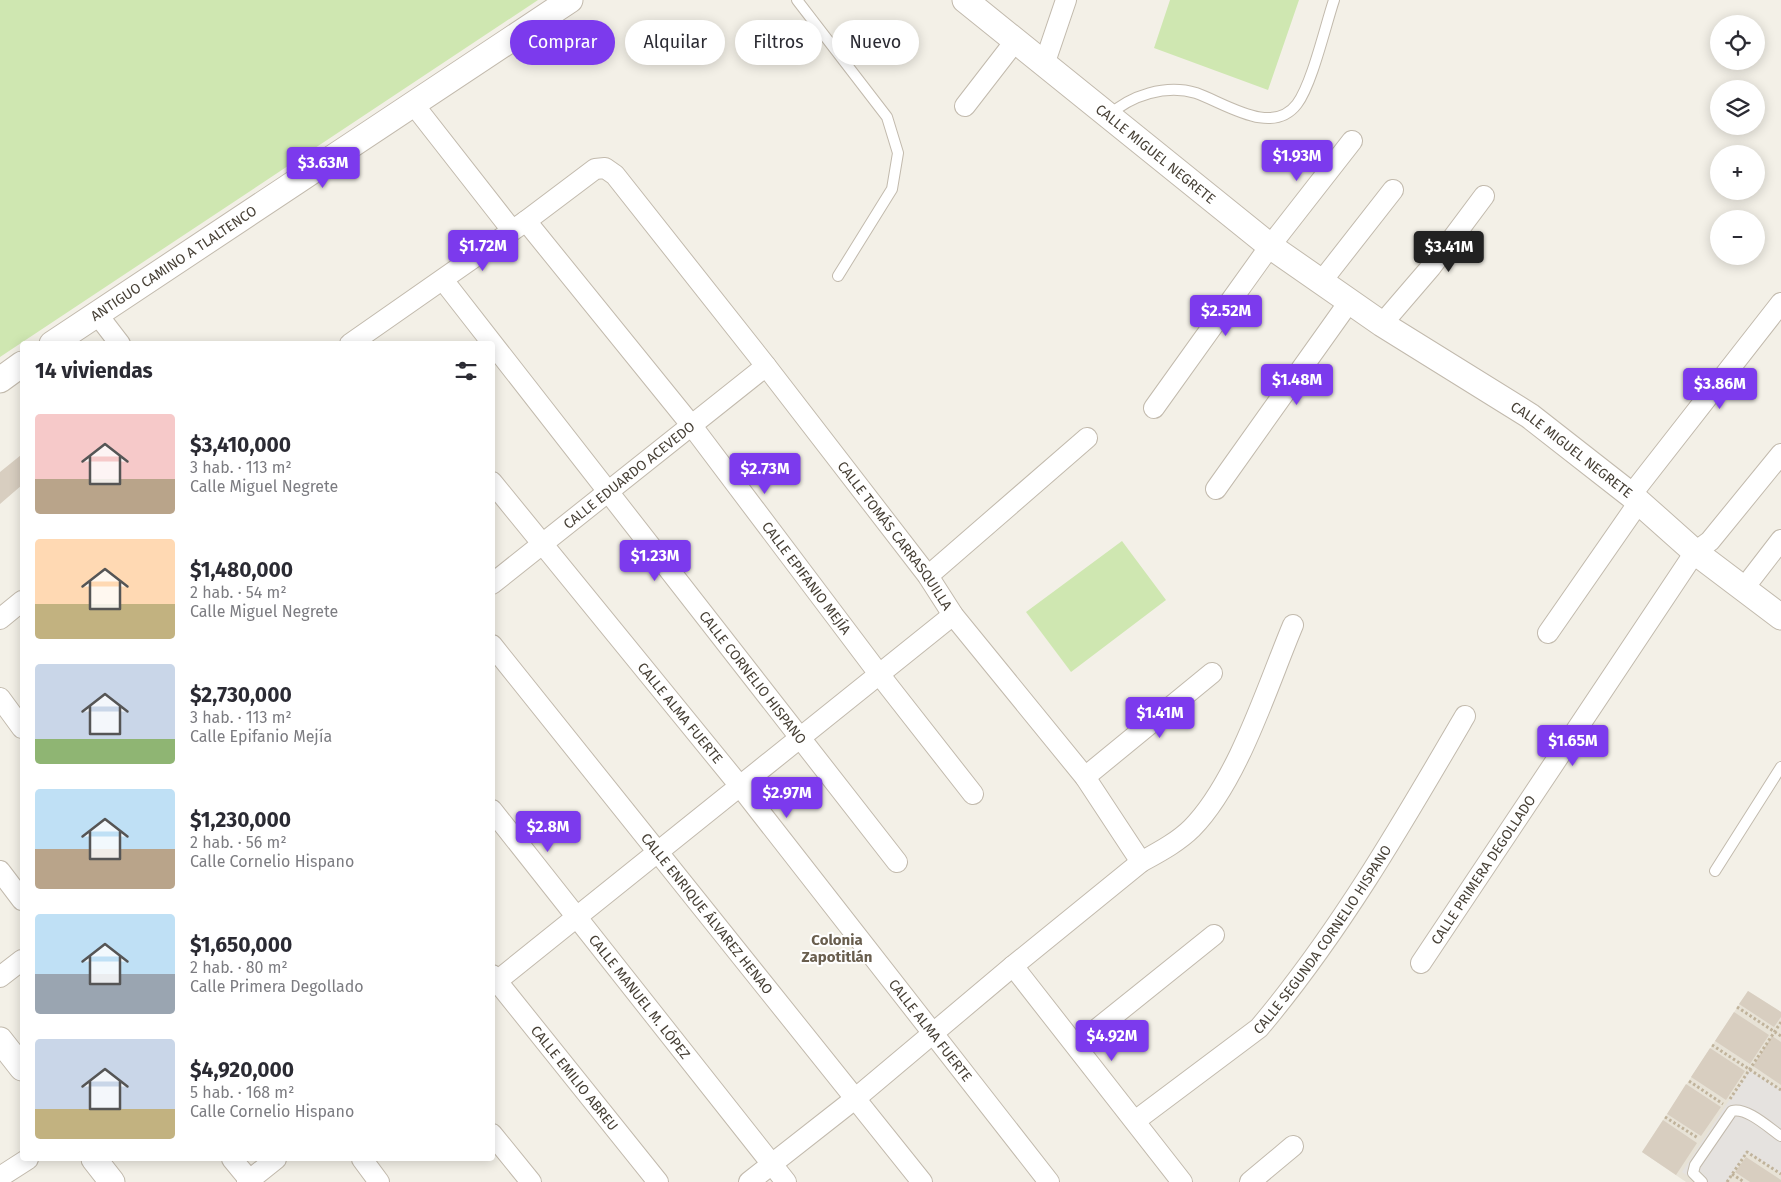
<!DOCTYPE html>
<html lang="es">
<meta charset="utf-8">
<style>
:root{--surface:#fff;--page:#f7f7f7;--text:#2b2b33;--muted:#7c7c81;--accent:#7c3aed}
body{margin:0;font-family:"Fira Sans",sans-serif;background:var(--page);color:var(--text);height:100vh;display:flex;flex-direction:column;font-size:19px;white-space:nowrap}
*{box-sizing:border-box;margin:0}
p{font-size:16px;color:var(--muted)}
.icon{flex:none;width:28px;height:28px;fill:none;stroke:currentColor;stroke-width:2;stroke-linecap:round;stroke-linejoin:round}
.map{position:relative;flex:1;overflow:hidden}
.panel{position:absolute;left:20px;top:341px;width:475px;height:820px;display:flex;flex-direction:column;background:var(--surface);border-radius:5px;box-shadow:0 2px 12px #0003}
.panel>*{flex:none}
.hud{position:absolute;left:510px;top:20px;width:475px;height:45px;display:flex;gap:10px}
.buttons{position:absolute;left:1710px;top:15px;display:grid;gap:10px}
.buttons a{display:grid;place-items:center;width:55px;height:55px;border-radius:50%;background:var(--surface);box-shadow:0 2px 12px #0003;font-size:25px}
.price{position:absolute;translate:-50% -42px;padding:0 11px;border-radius:5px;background:var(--accent);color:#fff;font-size:16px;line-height:32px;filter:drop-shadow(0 1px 2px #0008)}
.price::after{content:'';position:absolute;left:50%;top:30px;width:15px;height:11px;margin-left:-8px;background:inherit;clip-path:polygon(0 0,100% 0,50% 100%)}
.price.selected{background:#222;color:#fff}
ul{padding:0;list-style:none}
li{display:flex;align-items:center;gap:15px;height:125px;padding:0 15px}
li span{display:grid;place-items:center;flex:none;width:140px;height:100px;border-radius:5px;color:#555}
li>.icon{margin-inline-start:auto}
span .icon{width:60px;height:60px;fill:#fffc;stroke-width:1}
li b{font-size:21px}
h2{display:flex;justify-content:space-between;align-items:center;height:60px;padding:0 15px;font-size:21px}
.pill{padding:0 18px;border-radius:22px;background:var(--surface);box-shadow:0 2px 12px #0003;font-size:18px;line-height:45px}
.pill.selected{background:var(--accent);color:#fff}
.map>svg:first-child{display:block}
.residential{fill:#e7e2d6}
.green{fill:#cfe7b1}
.parking{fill:#e5e2df}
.building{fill:#d8cec0}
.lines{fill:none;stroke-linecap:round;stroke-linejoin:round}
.service-casing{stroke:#c2baad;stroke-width:12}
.minor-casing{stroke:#c2baad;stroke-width:22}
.tertiary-casing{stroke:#c2baad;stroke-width:27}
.path{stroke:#c0b39b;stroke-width:3;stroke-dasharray:2.5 2.5;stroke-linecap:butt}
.service{stroke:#fff;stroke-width:10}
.minor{stroke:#fff;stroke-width:20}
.tertiary{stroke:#fff;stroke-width:25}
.labels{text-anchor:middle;stroke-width:4;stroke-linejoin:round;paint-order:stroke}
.street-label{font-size:14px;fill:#474036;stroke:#fff}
.neighbourhood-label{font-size:15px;font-weight:bold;fill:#695e4e;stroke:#fff}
</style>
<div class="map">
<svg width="1781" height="1182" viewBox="0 0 1781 1182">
<rect width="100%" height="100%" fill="#f3f0e7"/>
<path class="residential" d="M 1748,991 L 1781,1012 L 1781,1182 L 1686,1182 L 1642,1152 Z"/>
<path class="green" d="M 0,0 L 538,0 L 0,357 Z
M 1170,0 L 1299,0 L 1268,90 L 1154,48 Z
M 1122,541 L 1166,600 L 1071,672 L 1026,612 Z"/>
<path class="parking" d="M 1749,1070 L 1781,1090 L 1781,1174 L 1747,1152 L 1727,1182 L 1697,1182 L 1682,1172 Z"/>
<path class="building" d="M 21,455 L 22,485 L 0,504 L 0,472 Z
M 1748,991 L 1781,1012 L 1781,1017 L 1774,1027 L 1739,1004 Z
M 1734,1012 L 1769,1035 L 1750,1064 L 1715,1041 Z
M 1772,1036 L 1781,1042 L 1781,1085 L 1753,1066 Z
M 1710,1048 L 1745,1071 L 1726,1100 L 1691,1077 Z
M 1686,1084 L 1721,1107 L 1701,1136 L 1667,1114 Z
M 1663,1120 L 1697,1143 L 1676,1175 L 1642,1152 Z
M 1746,1157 L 1781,1180 L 1781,1182 L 1750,1182 L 1735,1172 Z"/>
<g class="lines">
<g class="service-casing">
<path id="service" d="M 797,0 L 887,117 L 898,153 L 892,189 L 838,276
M 1108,116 C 1131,95 1166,84 1196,93 C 1225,103 1272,137 1297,104 C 1312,84 1325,27 1334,0
M 1715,871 L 1781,767
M 1702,1182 L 1693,1173 L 1695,1165 L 1732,1111 C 1747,1107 1769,1128 1781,1136"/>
</g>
<g class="minor-casing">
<g id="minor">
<path d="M 1045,62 L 1066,0"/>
<path d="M 414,105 L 511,229"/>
<path d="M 965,106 L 1016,40"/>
<path id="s1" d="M 526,221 L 692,426 L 879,674 L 973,794"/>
<path id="s2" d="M 443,280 L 897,862"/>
<path d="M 1321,282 L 1393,190"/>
<path d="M 97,314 L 120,344"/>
<path d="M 1382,324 L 1431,267 L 1484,196"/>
<path id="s3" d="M 350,344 L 526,221 L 595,169 L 605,168 L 615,175 L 766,366 L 928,576 L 953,615 L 1085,777 L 1141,862"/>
<path d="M 1154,408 L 1270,246 L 1352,141"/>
<path id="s4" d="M 492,482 L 739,785 L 1049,1182"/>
<path d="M 1216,489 L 1349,302"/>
<path d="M 1631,495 L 1781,303"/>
<path d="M 928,576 L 1087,438"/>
<path id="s5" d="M 492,584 L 766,366"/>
<path d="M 1744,588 L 1781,540"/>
<path d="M 0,619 L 22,601"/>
<path d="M 1548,633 L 1639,502"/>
<path id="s6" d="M 492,645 L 922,1182"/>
<path d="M 0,698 L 22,728"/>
<path d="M 1085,777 L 1212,673"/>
<path id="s7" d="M 492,810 L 786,1182"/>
<path d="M 0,871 L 22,900"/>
<path id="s8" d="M 1421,963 L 1695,552 L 1710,541 L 1781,454"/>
<path d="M 1013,966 L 1182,1182"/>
<path id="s9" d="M 492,975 L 658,1182"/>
<path d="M 0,977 L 22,960"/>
<path d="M 492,985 L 953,615"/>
<path d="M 1077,1045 L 1214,935"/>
<path id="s10" d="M 1135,1121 L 1259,1028 C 1339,933 1402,824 1465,716"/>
<path d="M 492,1134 L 531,1182"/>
<path d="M 232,1159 L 251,1182"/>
<path d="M 362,1159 L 379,1182"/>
<path d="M 0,1177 L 28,1159"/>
<path d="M 247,1182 L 276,1159"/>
<path d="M 749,1182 L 856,1098 L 1013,966 L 1141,862 C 1159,852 1178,842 1192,828 C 1238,781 1267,687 1293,625"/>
<path d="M 1250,1182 L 1293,1146"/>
</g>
</g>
<g class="tertiary-casing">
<g id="tertiary">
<path id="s11" d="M 965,0 L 1270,246 L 1382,324 L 1530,416 L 1631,495 L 1695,552 L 1781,617"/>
<path id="s12" d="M 52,344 L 570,0"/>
<path d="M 0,380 L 22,364"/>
<path d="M 0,1040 L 22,1068"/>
<path d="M 94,1159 L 112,1182"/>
</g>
</g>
<path class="path" d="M 1737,1007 L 1781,1036
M 1712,1045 L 1781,1090
M 1689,1081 L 1723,1104
M 1730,1099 L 1781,1022
M 1665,1117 L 1698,1138
M 1732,1174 L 1744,1182
M 1727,1182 L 1747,1152 L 1781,1174"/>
<use href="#service" class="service"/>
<use href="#minor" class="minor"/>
<use href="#tertiary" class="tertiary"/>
</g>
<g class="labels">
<g class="street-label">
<text dy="5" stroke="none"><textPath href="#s11" startOffset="245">CALLE MIGUEL NEGRETE</textPath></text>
<text dy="5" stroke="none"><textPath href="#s12" startOffset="146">ANTIGUO CAMINO A TLALTENCO</textPath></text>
<text dy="5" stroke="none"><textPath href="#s11" startOffset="756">CALLE MIGUEL NEGRETE</textPath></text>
<text dy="5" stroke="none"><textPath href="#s5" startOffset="175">CALLE EDUARDO ACEVEDO</textPath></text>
<text dy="5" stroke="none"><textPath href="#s3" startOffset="780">CALLE TOMÁS CARRASQUILLA</textPath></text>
<text dy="5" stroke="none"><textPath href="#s1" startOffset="454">CALLE EPIFANIO MEJÍA</textPath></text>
<text dy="5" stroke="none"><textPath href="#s2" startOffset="504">CALLE CORNELIO HISPANO</textPath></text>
<text dy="5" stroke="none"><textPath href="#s4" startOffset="298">CALLE ALMA FUERTE</textPath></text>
<text dy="5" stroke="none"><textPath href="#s8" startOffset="112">CALLE PRIMERA DEGOLLADO</textPath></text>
<text dy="5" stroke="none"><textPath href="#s6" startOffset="344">CALLE ENRIQUE ÁLVAREZ HENAO</textPath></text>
<text dy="5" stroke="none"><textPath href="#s10" startOffset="264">CALLE SEGUNDA CORNELIO HISPANO</textPath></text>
<text dy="5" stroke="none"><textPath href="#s7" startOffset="238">CALLE MANUEL M. LÓPEZ</textPath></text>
<text dy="5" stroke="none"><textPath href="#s4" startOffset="702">CALLE ALMA FUERTE</textPath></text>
<text dy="5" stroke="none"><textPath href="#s9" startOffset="132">CALLE EMILIO ABREU</textPath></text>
</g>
<g class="neighbourhood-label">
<text x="837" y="945">Colonia<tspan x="837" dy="17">Zapotitlán</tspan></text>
</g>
</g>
</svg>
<div class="buttons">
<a><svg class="icon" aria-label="locate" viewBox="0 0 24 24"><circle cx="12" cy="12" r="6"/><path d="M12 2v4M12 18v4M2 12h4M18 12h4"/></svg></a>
<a><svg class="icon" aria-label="layers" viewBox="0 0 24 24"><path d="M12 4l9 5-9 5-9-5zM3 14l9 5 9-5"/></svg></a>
<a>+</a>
<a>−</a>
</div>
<b class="price" style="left:1297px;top:182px">$1.93M</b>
<b class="price" style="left:323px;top:189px">$3.63M</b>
<b class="price" style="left:483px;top:272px">$1.72M</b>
<b class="price selected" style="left:1449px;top:273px">$3.41M</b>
<b class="price" style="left:1226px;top:337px">$2.52M</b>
<b class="price" style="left:1297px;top:406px">$1.48M</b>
<b class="price" style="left:1720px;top:410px">$3.86M</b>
<b class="price" style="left:765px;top:495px">$2.73M</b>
<b class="price" style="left:655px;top:582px">$1.23M</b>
<b class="price" style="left:1160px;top:739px">$1.41M</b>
<b class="price" style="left:1573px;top:767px">$1.65M</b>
<b class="price" style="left:787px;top:819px">$2.97M</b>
<b class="price" style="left:548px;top:853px">$2.8M</b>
<b class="price" style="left:1112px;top:1062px">$4.92M</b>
<div class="hud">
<a class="pill selected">Comprar</a>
<a class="pill">Alquilar</a>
<a class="pill">Filtros</a>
<a class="pill">Nuevo</a>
</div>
<section class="panel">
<h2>14 viviendas<svg class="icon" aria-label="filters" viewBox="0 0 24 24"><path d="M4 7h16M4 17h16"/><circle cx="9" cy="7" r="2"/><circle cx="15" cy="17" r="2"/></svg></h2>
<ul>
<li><span style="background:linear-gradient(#f6c9c9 65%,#b9a48a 0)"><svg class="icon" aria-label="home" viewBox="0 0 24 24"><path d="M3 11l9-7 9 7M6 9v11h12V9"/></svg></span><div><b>$3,410,000</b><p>3 hab. · 113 m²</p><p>Calle Miguel Negrete</p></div></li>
<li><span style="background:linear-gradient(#ffd9b3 65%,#c2b280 0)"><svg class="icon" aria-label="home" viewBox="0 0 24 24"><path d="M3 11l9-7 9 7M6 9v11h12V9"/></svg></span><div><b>$1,480,000</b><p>2 hab. · 54 m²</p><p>Calle Miguel Negrete</p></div></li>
<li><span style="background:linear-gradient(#c9d6e8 75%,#8fb573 0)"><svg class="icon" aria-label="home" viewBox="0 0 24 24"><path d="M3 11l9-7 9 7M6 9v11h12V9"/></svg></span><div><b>$2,730,000</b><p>3 hab. · 113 m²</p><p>Calle Epifanio Mejía</p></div></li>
<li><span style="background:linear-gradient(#bfe0f5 60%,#b9a48a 0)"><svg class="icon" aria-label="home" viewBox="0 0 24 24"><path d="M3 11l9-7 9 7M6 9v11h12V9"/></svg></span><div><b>$1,230,000</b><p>2 hab. · 56 m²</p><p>Calle Cornelio Hispano</p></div></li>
<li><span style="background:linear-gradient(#bfe0f5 60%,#9aa5b1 0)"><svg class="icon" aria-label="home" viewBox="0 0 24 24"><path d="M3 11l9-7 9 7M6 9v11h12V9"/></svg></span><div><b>$1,650,000</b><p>2 hab. · 80 m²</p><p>Calle Primera Degollado</p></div></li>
<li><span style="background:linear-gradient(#c9d6e8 70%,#c2b280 0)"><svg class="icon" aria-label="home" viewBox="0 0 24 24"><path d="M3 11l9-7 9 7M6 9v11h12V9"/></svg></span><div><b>$4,920,000</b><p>5 hab. · 168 m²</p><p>Calle Cornelio Hispano</p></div></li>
</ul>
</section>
</div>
